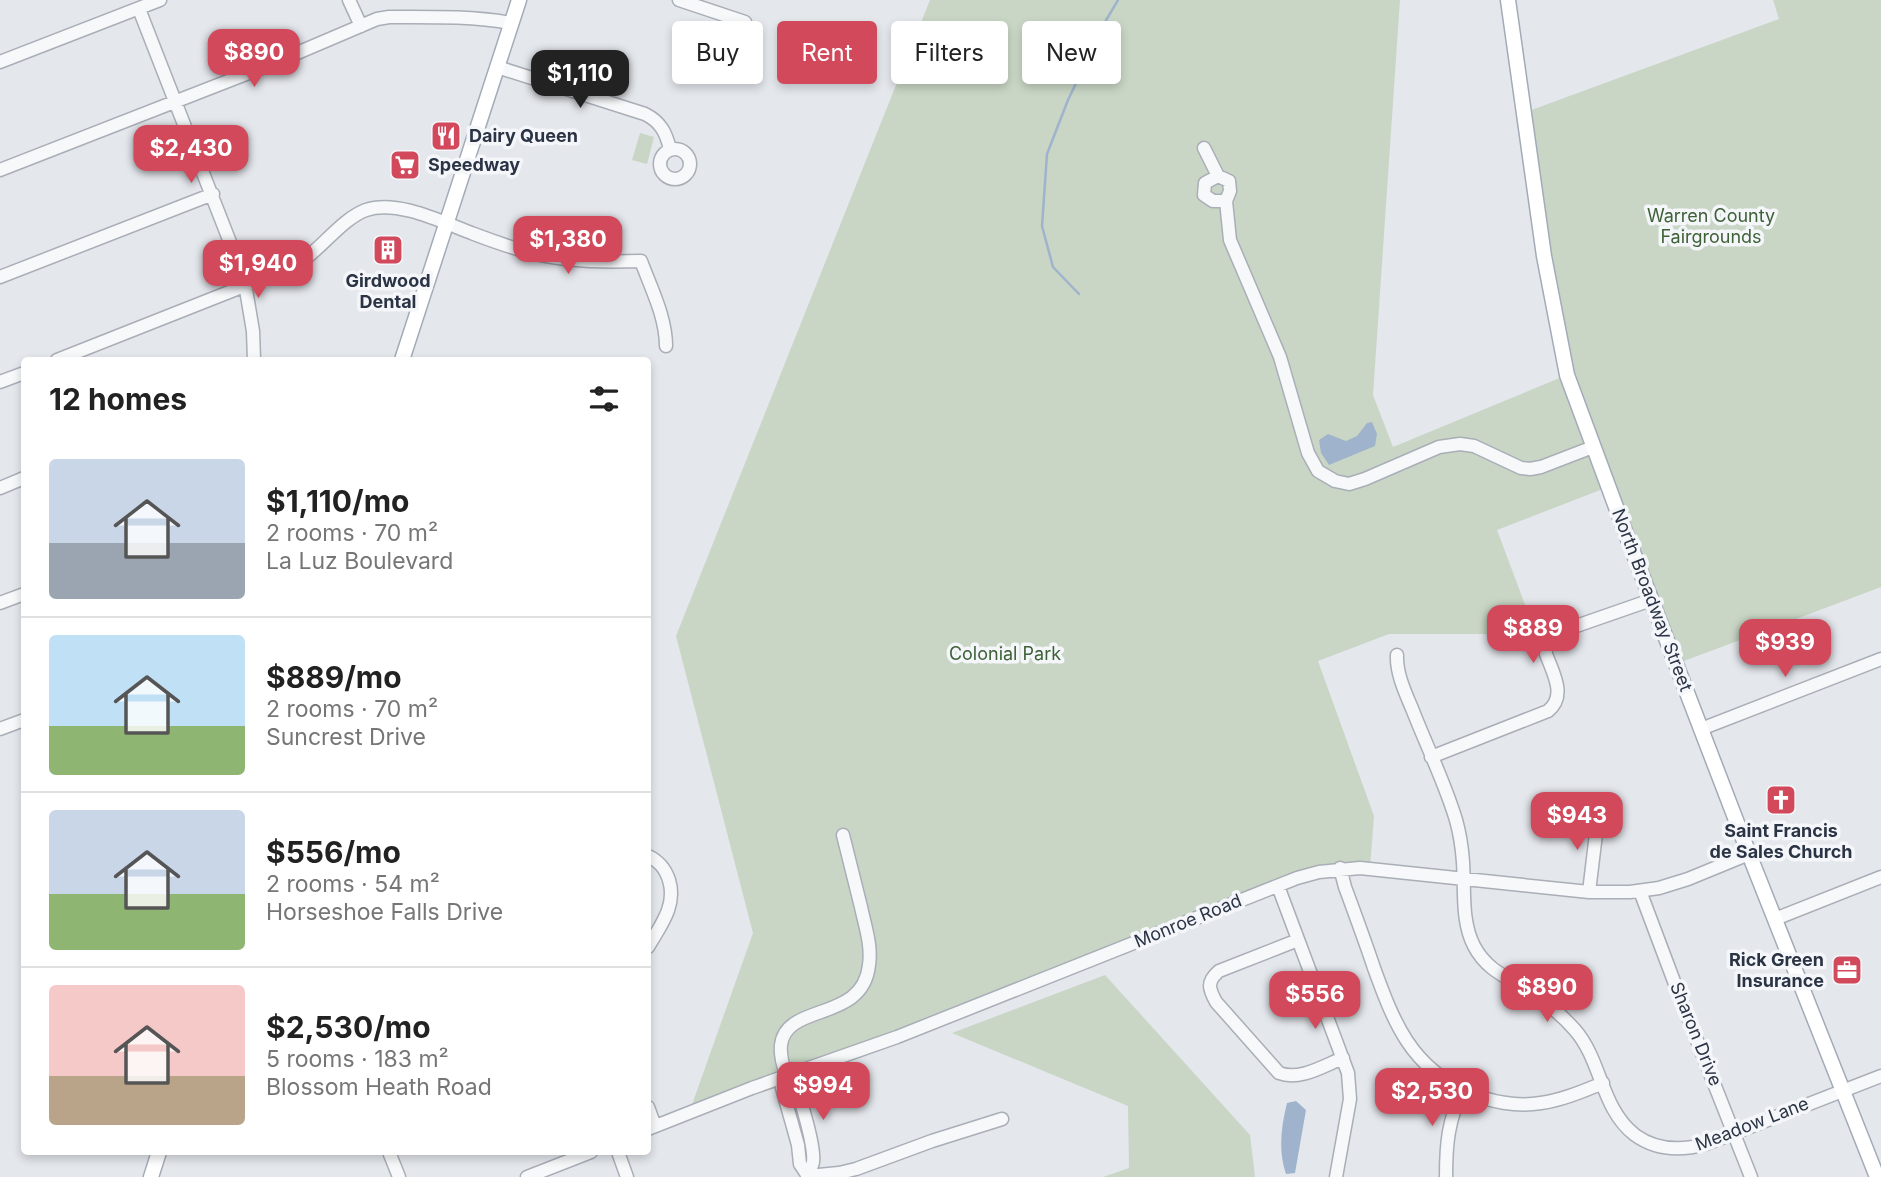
<!DOCTYPE html>
<meta charset="utf-8">
<style>
:root{--surface:#fff;--page:#f6f6f6;--text:#222;--muted:#767676;--line:#e0e0e0;--accent:#d1495b}
body{margin:0;font-family:Inter,sans-serif;background:var(--page);color:var(--text);height:100vh;display:flex;flex-direction:column;font-size:26px;white-space:nowrap}
*{box-sizing:border-box;margin:0}
p{font-size:23px;color:var(--muted)}
.icon{flex:none;width:38px;height:38px;fill:none;stroke:currentColor;stroke-width:2;stroke-linecap:round;stroke-linejoin:round}
.map{position:relative;flex:1;overflow:hidden}
.panel{position:absolute;left:21px;top:357px;width:630px;height:798px;display:flex;flex-direction:column;background:var(--surface);border-radius:7px;box-shadow:0 4px 10px #0003}
.panel>*{flex:none}
.banner{position:absolute;left:672px;top:21px;width:665px;height:63px;display:flex;gap:14px}
.price{position:absolute;translate:-50% -60px;padding:0 16px;border-radius:14px;background:var(--accent);color:#fff;font-size:23px;line-height:46px;filter:drop-shadow(0 2px 4px #0008)}
.price::after{content:'';position:absolute;left:50%;top:42px;width:21px;height:16px;margin-left:-10px;background:inherit;clip-path:polygon(0 0,100% 0,50% 100%)}
.price.current{background:#222;color:#fff}
ul{padding:0;list-style:none}
li{display:flex;align-items:center;gap:21px;height:175px;padding:0 28px}
li+li{border-top:2px solid var(--line)}
li span{display:grid;place-items:center;flex:none;width:196px;height:140px;border-radius:7px;color:#555}
li>.icon{margin-inline-start:auto}
span .icon{width:84px;height:84px;fill:#fffc;stroke-width:1}
li b{font-size:30px}
h2{display:flex;justify-content:space-between;align-items:center;height:84px;padding:0 28px;font-size:30px}
.pill{padding:0 24px;border-radius:7px;background:var(--surface);box-shadow:0 4px 10px #0003;font-size:24px;line-height:63px}
.pill.current{background:var(--accent);color:#fff}
.map>svg:first-child{display:block}
.green{fill:#c9d6c5}
.water{fill:#9fb4cc}
.lines{fill:none;stroke-linecap:round;stroke-linejoin:round}
.stream{stroke:#9fb4cc;stroke-width:2.5}
.minor-casing{stroke:#a9aeb7;stroke-width:15}
.major-casing{stroke:#a3abb8;stroke-width:17}
.minor{stroke:#f7f8fa;stroke-width:12}
.major{stroke:#fff;stroke-width:14}
.labels{text-anchor:middle;stroke-width:7;stroke-linejoin:round;paint-order:stroke}
.poi-label{font-size:18px;font-weight:bold;fill:#2b3445;stroke:#f4f6f9;text-anchor:start}
.park-label{font-size:18px;fill:#3f6138;stroke:#f4f6f9}
.street-label{font-size:18px;fill:#2b3445;stroke:#f4f6f9}
</style>
<div class="map">
<svg width="1881" height="1177" viewBox="0 0 1881 1177">
<rect width="100%" height="100%" fill="#e4e7ec"/>
<path class="green" d="M 930,0 L 1400,0 L 1373,395 L 1393,447 L 1567,375 L 1523,113 L 1779,19 L 1773,0 L 1881,0 L 1881,587 L 1676,664 L 1608,487 L 1497,530 L 1536,634 L 1389,634 L 1318,661 L 1374,816 L 1370,868 L 1319,872 L 689,1113 L 753,933 L 676,636 Z
M 640,133 L 654,137 L 647,164 L 632,160 Z
M 1105,975 L 1250,1135 L 1255,1177 L 1103,1177 L 1129,1168 L 1128,1106 L 952,1033 Z"/>
<path class="water" d="M 1372,422 L 1377,434 L 1375,446 L 1329,465 L 1321,453 L 1319,440 L 1328,434 L 1346,441 L 1357,436 L 1367,423 Z
M 1296,1101 L 1306,1110 L 1295,1173 L 1286,1174 C 1278,1151 1281,1127 1287,1103 Z"/>
<g class="lines">
<path class="stream" d="M 1079,294 L 1053,267 L 1042,226 L 1047,154 L 1068,100 L 1105,22 L 1118,0"/>
<g class="minor-casing">
<path id="minor" d="M 349,0 L 361,26
M 679,0 L 745,22
M 139,9 L 244,278 L 253,331 L 254,360
M 0,62 L 160,0
M 497,67 L 645,114 C 661,122 666,133 670,149
M 1204,148 L 1218,176
M660 164a15 15 0 1 1 30 0a15 15 0 1 1-30 0Z
M 0,170 L 269,65 L 377,19 L 389,17 C 430,17 471,16 511,23
M 1226,201 L 1213,201 L 1204,195 L 1205,183 L 1218,176 L 1229,181 L 1230,191 L 1226,201 L 1230,240 L 1280,357 L 1308,453 L 1318,471 L 1335,481 L 1349,484 L 1365,479 L 1439,447 L 1460,444 L 1474,446 L 1521,468 L 1530,469 L 1541,467 L 1593,447
M 0,277 L 213,194
M 57,360 L 295,266 C 319,252 341,219 366,210 C 398,199 444,223 474,234 C 495,242 518,250 540,255 C 573,262 607,262 641,261 C 651,288 666,317 666,346
M 0,382 L 24,373
M 0,488 L 24,478
M 0,603 L 24,594
M 1397,655 C 1396,674 1406,694 1413,711 C 1427,747 1445,783 1456,820 C 1460,834 1462,848 1463,862 C 1465,890 1461,921 1474,946 C 1487,971 1509,978 1531,992 C 1547,1003 1562,1015 1575,1030 C 1602,1061 1601,1109 1635,1135 C 1657,1151 1681,1151 1706,1144 L 1881,1076
M 0,729 L 24,720
M 1701,729 L 1881,659
M 1431,757 L 1548,711 C 1567,696 1553,673 1546,654 C 1545,642 1549,637 1559,632 L 1651,600
M 648,856 C 659,861 665,868 669,880 C 677,906 660,926 648,947
M 1340,868 L 1345,887 C 1355,914 1365,941 1374,968 C 1394,1023 1411,1067 1468,1092 C 1490,1102 1517,1107 1541,1103 C 1563,1100 1583,1091 1603,1083
M 1278,886 L 1348,1073 L 1350,1099 L 1336,1177
M 1640,891 L 1681,1000 L 1751,1177
M 1589,892 L 1598,817
M 1775,919 L 1881,877
M 1298,940 L 1219,971 C 1206,982 1209,989 1216,1002 L 1279,1073 C 1300,1081 1323,1066 1343,1058
M 787,1076 L 782,1088 L 798,1145 L 800,1164 L 808,1176
M 648,1107 L 655,1126
M 648,1129 L 752,1088 L 897,1037 L 1297,878 L 1319,872 L 1360,868 L 1589,892 L 1630,892 L 1659,888 L 1688,879 L 1749,854
M 389,1152 L 399,1177
M 618,1152 L 627,1177
M 808,1176 L 839,1173 L 856,1169 L 932,1141 L 1002,1119
M 527,1177 L 591,1152
M 807,1177 C 809,1172 812,1167 813,1162 C 815,1147 801,1098 794,1085 C 792,1081 789,1079 787,1076 C 783,1068 780,1054 781,1045 C 786,1002 863,1023 869,965 C 872,946 865,926 861,907 C 855,883 849,859 843,835
M 1446,1177 C 1446,1144 1448,1120 1463,1090"/>
</g>
<g class="major-casing">
<path id="major" d="M 1508,0 L 1544,256 L 1567,375 L 1623,526 L 1749,854 L 1877,1177
M 402,360 L 519,0
M 151,1177 L 159,1152"/>
</g>
<use href="#minor" class="minor"/>
<use href="#major" class="major"/>
</g>
<defs>
<g id="restaurant-square" transform="scale(1.575)"><rect x="-9" y="-9" width="18" height="18" rx="4" fill="#d1495b" stroke="#f4f6f9"/><path d="M-5-6h1v4h1v-4h1v4h1v-4h1v5L-1.5 .5V6h-2V.5L-5-1ZM5-6V6H3V1.5H1.5Q1.5-4 5-6Z" fill="#fff"/></g>
<g id="supermarket-square" transform="scale(1.575)"><rect x="-9" y="-9" width="18" height="18" rx="4" fill="#d1495b" stroke="#f4f6f9"/><path d="M-6-5.5h2.5l.6 2H6L4.5 2H-2.5L-4.4-4H-6ZM-1.5 3.2a1.3 1.3 0 1 0 .1 0ZM3 3.2a1.3 1.3 0 1 0 .1 0Z" fill="#fff"/></g>
<g id="building-square" transform="scale(1.575)"><rect x="-9" y="-9" width="18" height="18" rx="4" fill="#d1495b" stroke="#f4f6f9"/><path d="M-4-6H4V6H1V3H-1V6H-4ZM-2.5-4.3h1.7v1.8h-1.7ZM.8-4.3h1.7v1.8H.8ZM-2.5-1h1.7V.8h-1.7ZM.8-1h1.7V.8H.8Z" fill="#fff"/></g>
<g id="church-square" transform="scale(1.575)"><rect x="-9" y="-9" width="18" height="18" rx="4" fill="#d1495b" stroke="#f4f6f9"/><path d="M-1.2-6h2.4v3.5h3.3v2.4h-3.3V6h-2.4V-.1h-3.3v-2.4h3.3Z" fill="#fff"/></g>
<g id="office-square" transform="scale(1.575)"><rect x="-9" y="-9" width="18" height="18" rx="4" fill="#d1495b" stroke="#f4f6f9"/><path d="M-6-3h4V-5.5h4V-3h4V5H-6ZM-1-4.5V-3h2v-1.5ZM-6 0V1H6V0Z" fill="#fff"/></g>
</defs>
<g fill-rule="evenodd">
<use href="#restaurant-square" x="446" y="136"/>
<use href="#supermarket-square" x="405" y="165"/>
<use href="#building-square" x="388" y="250"/>
<use href="#church-square" x="1781" y="800"/>
<use href="#office-square" x="1847" y="970"/>
</g>
<g class="labels">
<g class="poi-label">
<text x="469" y="142">Dairy Queen</text>
<text x="428" y="171">Speedway</text>
<text x="388" y="287" text-anchor="middle">Girdwood<tspan x="388" dy="21">Dental</tspan></text>
<text x="1781" y="837" text-anchor="middle">Saint Francis<tspan x="1781" dy="21">de Sales Church</tspan></text>
<text x="1824" y="966" text-anchor="end">Rick Green<tspan x="1824" dy="21">Insurance</tspan></text>
</g>
<g class="park-label">
<text x="1711" y="222">Warren County<tspan x="1711" dy="21">Fairgrounds</tspan></text>
<text x="1005" y="660">Colonial Park</text>
</g>
<g class="street-label">
<text transform="translate(1652 600) rotate(69)" y="6">North Broadway Street</text>
<text transform="translate(1188 921) rotate(-22)" y="6">Monroe Road</text>
<text transform="translate(1696 1034) rotate(68)" y="6">Sharon Drive</text>
<text transform="translate(1752 1124) rotate(-21)" y="6">Meadow Lane</text>
</g>
</g>
</svg>
<b class="price" style="left:254px;top:89px">$890</b>
<b class="price current" style="left:580px;top:110px">$1,110</b>
<b class="price" style="left:191px;top:185px">$2,430</b>
<b class="price" style="left:568px;top:276px">$1,380</b>
<b class="price" style="left:258px;top:300px">$1,940</b>
<b class="price" style="left:1533px;top:665px">$889</b>
<b class="price" style="left:1785px;top:679px">$939</b>
<b class="price" style="left:1577px;top:852px">$943</b>
<b class="price" style="left:1547px;top:1024px">$890</b>
<b class="price" style="left:1315px;top:1031px">$556</b>
<b class="price" style="left:823px;top:1122px">$994</b>
<b class="price" style="left:1432px;top:1128px">$2,530</b>
<div class="banner">
<a class="pill">Buy</a>
<a class="pill current">Rent</a>
<a class="pill">Filters</a>
<a class="pill">New</a>
</div>
<section class="panel">
<h2>12 homes<svg class="icon" aria-label="filters" viewBox="0 0 24 24"><path d="M4 7h16M4 17h16"/><circle cx="9" cy="7" r="2"/><circle cx="15" cy="17" r="2"/></svg></h2>
<ul>
<li><span style="background:linear-gradient(#c9d6e8 60%,#9aa5b1 0)"><svg class="icon" aria-label="home" viewBox="0 0 24 24"><path d="M3 11l9-7 9 7M6 9v11h12V9"/></svg></span><div><b>$1,110/mo</b><p>2 rooms · 70 m²</p><p>La Luz Boulevard</p></div></li>
<li><span style="background:linear-gradient(#bfe0f5 65%,#8fb573 0)"><svg class="icon" aria-label="home" viewBox="0 0 24 24"><path d="M3 11l9-7 9 7M6 9v11h12V9"/></svg></span><div><b>$889/mo</b><p>2 rooms · 70 m²</p><p>Suncrest Drive</p></div></li>
<li><span style="background:linear-gradient(#c9d6e8 60%,#8fb573 0)"><svg class="icon" aria-label="home" viewBox="0 0 24 24"><path d="M3 11l9-7 9 7M6 9v11h12V9"/></svg></span><div><b>$556/mo</b><p>2 rooms · 54 m²</p><p>Horseshoe Falls Drive</p></div></li>
<li><span style="background:linear-gradient(#f6c9c9 65%,#b9a48a 0)"><svg class="icon" aria-label="home" viewBox="0 0 24 24"><path d="M3 11l9-7 9 7M6 9v11h12V9"/></svg></span><div><b>$2,530/mo</b><p>5 rooms · 183 m²</p><p>Blossom Heath Road</p></div></li>
</ul>
</section>
</div>
